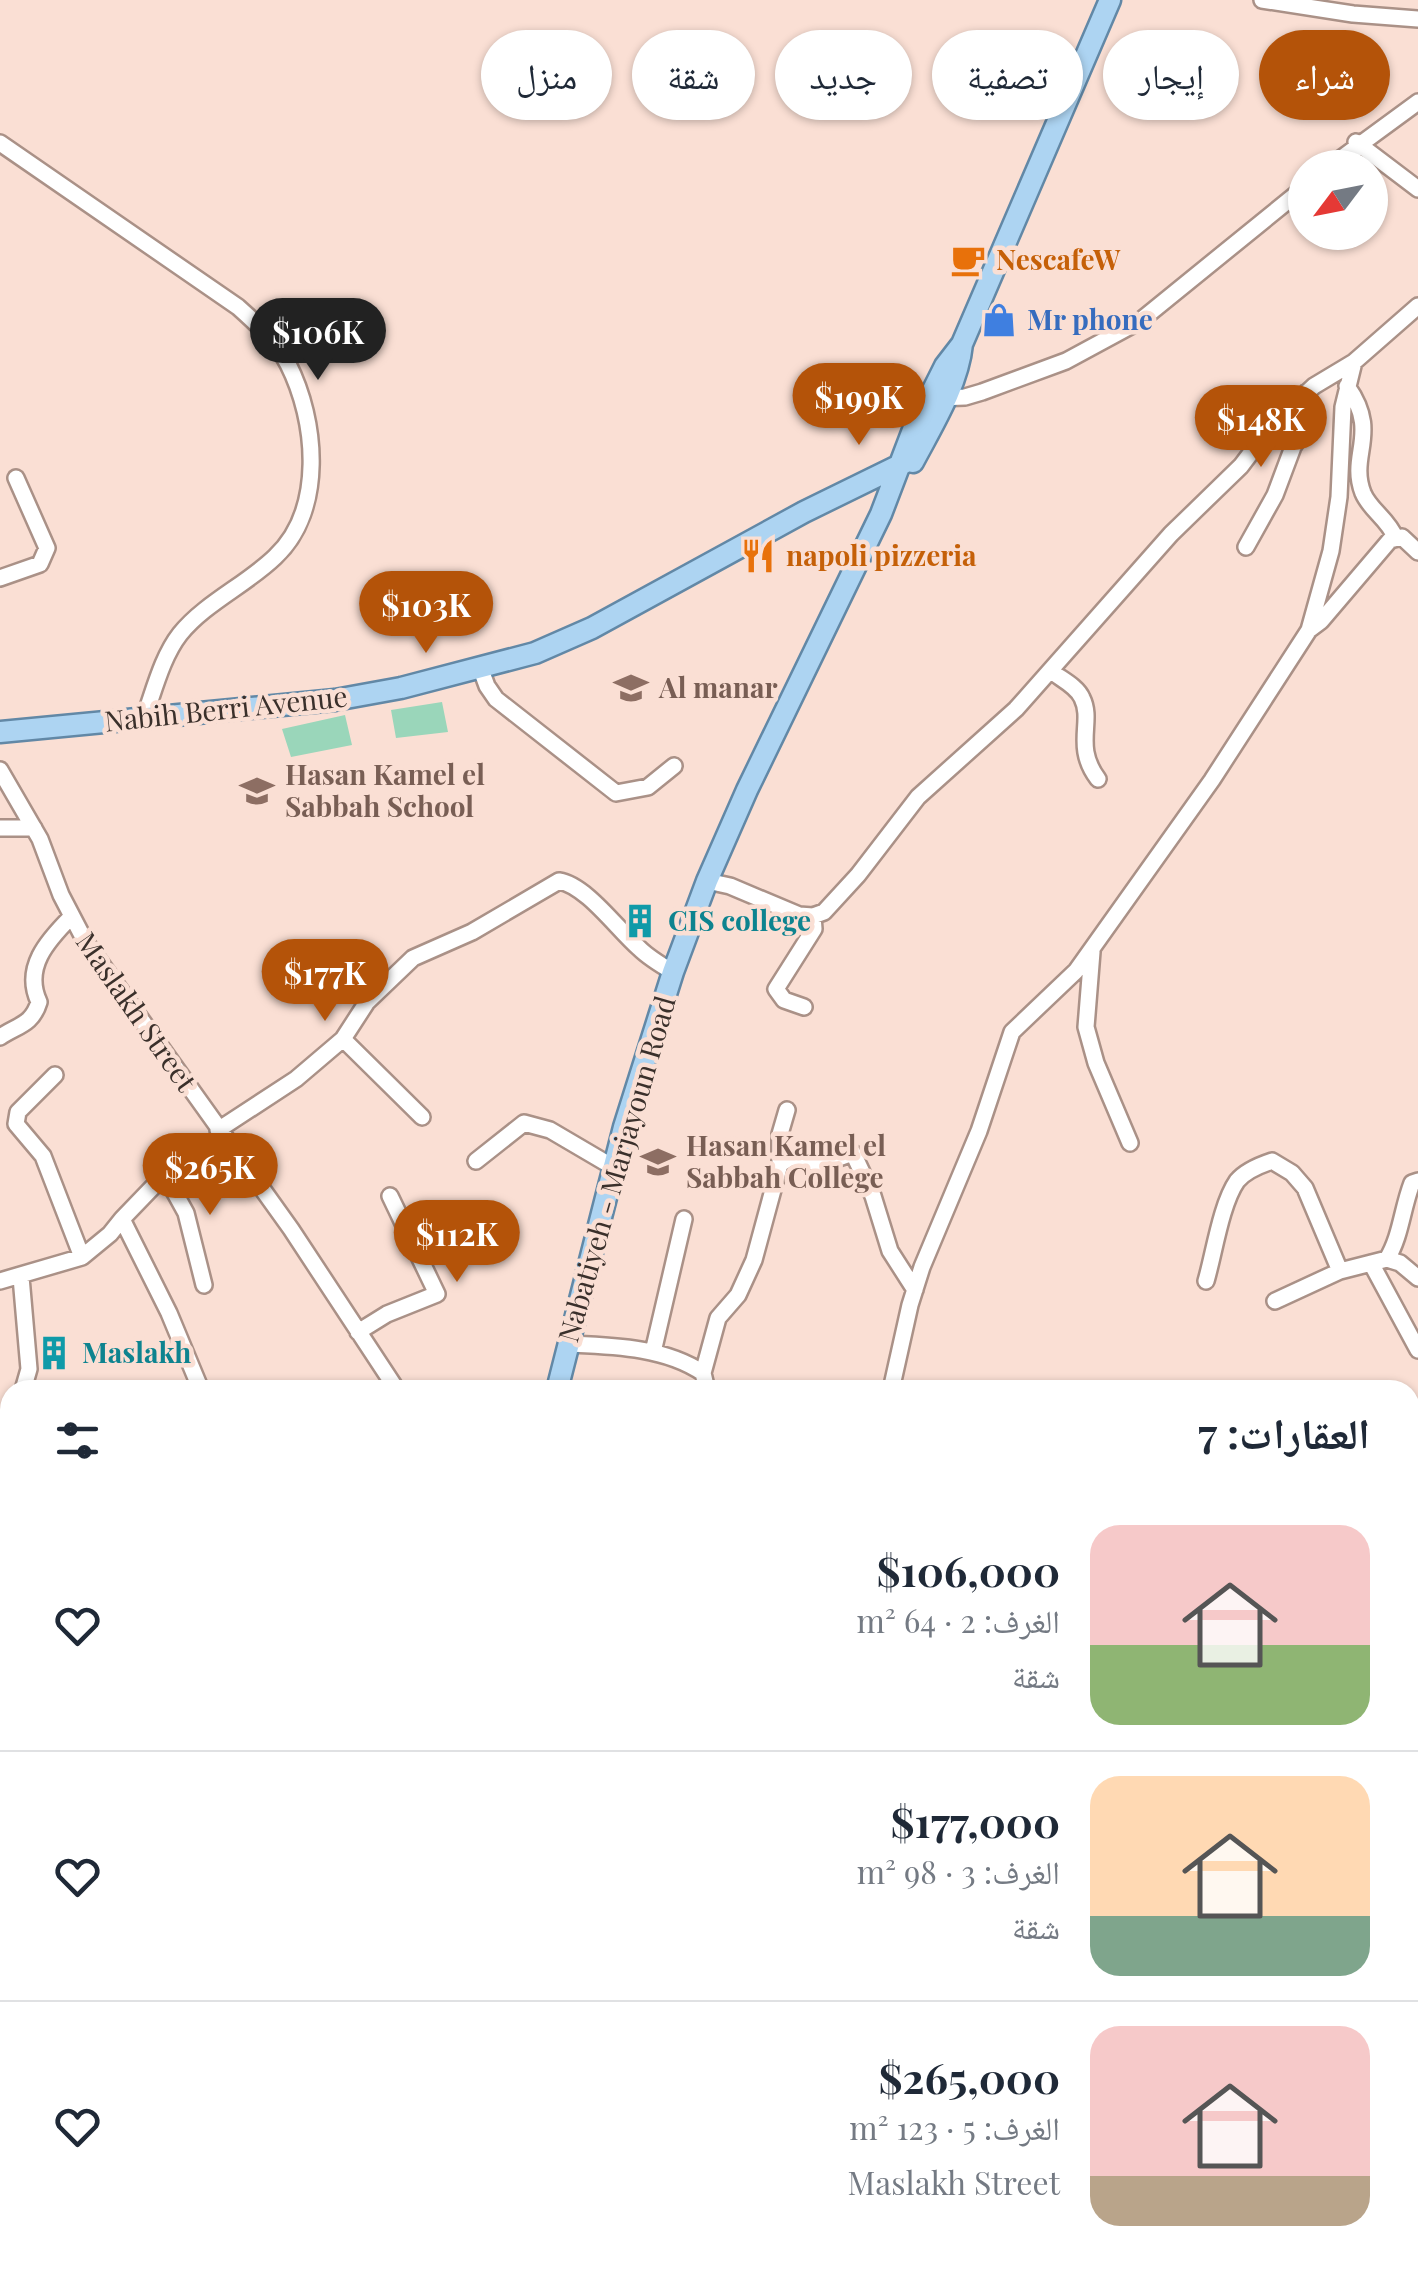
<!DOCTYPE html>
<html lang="ar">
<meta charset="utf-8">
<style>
:root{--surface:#fff;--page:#f6f6f7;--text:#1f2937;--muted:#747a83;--line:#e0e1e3;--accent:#b45309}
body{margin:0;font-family:"Playfair Display","Noto Naskh Arabic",serif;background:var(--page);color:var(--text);direction:rtl;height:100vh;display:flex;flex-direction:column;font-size:38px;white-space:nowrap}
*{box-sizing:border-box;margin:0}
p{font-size:32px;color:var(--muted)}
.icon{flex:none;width:55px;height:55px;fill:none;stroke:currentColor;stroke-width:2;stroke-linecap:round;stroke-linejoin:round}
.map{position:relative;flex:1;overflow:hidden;direction:ltr}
.sheet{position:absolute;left:0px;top:1380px;width:1420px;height:890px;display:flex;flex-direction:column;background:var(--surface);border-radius:30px 30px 0 0;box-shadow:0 2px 8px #0004;direction:rtl}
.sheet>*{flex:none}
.top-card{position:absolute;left:30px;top:30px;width:1360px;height:90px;direction:rtl;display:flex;gap:20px}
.needle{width:65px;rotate:238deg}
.tools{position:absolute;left:1288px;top:150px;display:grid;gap:20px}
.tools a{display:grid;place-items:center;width:100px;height:100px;border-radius:50%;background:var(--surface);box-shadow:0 2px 8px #0004;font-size:50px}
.price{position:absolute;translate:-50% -85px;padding:0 22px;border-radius:35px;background:var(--accent);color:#fff;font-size:32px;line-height:65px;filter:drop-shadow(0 2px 5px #0008)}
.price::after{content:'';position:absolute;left:50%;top:60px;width:30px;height:22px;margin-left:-15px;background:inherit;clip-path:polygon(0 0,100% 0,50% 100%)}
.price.on{background:#222;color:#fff}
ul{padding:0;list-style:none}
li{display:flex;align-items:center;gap:30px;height:250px;padding:0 50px}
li+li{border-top:2px solid var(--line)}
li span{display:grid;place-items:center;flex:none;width:280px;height:200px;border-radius:30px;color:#555}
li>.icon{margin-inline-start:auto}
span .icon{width:120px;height:120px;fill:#fffc;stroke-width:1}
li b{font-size:42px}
h2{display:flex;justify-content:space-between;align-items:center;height:120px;padding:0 50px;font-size:42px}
.pill{padding:0 35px;border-radius:45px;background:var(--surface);box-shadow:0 2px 8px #0004;font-size:35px;line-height:90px}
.pill.on{background:var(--accent);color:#fff}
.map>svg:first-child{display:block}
.green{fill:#9ad6ba}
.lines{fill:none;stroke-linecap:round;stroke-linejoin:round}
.minor-casing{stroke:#aa9187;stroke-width:20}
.major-casing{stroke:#6288a6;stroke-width:25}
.minor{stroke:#fff;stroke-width:15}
.major{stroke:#add4f2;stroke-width:20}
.labels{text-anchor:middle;stroke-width:9;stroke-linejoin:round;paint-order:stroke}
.food-label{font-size:28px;font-weight:bold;fill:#c56008;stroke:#fadfd4;text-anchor:start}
.shop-label{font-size:28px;font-weight:bold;fill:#366cbe;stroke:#fadfd4;text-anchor:start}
.education-label{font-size:28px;font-weight:bold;fill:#785e54;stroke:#fadfd4;text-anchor:start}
.street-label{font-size:28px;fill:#3a302b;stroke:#fadfd4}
.culture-label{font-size:28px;font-weight:bold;fill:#0d838f;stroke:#fadfd4;text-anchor:start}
</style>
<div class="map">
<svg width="1418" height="2270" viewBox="0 0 1418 2270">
<rect width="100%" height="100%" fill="#fadfd4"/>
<path class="green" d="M 442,702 L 448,732 L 396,738 L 391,710 Z
M 345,715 L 352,745 L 291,757 L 282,729 Z
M 1418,1978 L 1418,2204 L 1410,2201 L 1410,1984 Z"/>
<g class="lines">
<g class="minor-casing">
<path id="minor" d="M 1262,0 L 1353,14 L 1418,19
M 1356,142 L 1418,189
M 0,143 L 238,307 C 257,324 276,341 288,364 C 317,421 325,510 275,557 C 246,585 205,603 180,634 C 162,657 154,691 144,718
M 1328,168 L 1418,102
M 1347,386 C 1381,434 1348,454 1363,493 C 1370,510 1388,519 1395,537
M 938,398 L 965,397 L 982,392 L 1066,361 L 1140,321 L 1305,187
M 1246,547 L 1275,495 L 1293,447 L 1314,414 L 1307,392
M 0,578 L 40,564 L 47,548 L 16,478
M 1309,630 L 1321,621 L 1390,540 L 1402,537 L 1418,552
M 480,667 L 487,686 L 496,699 L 616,793 L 648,787 L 674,766
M 1051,671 C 1061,679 1077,686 1082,698 C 1094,722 1073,746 1098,779
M 0,770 L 40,839 L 61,895 L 85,941 L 291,1229 L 397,1390
M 0,828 L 34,828
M 707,881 L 730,886 L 799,915 L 813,916 L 824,912 L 858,875 L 918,797 L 1016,709 L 1171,534 L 1241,466 L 1272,425 L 1314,386 L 1354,362 L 1418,306
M 1092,952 L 1086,1027 L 1096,1063 L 1130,1143
M 804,1007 L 784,1000 L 776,989 L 814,929 L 813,916
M 0,1037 C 18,1025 32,1025 39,1002 C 23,968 47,941 71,917
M 343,1039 L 367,1002 L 413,958 L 472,932 L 559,881 C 586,885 618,930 639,948 C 649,958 661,965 673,972
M 55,1075 L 18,1112 L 16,1124 L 43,1156 L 82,1257
M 218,1130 L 296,1079 L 343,1039 L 422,1117
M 476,1161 L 524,1123 L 550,1130 L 613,1167
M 780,1164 L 780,1134 L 787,1110
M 164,1173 L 186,1213 L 204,1285
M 1418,1181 L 1412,1183 C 1402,1209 1401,1236 1387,1259 L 1400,1263 L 1418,1278
M 1371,1263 L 1418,1350
M 21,1277 L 29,1369 L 23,1390
M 0,1281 L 82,1257 L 110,1234 L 122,1219
M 1206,1281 C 1214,1254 1221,1204 1237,1181 C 1245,1171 1260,1165 1272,1161 L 1292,1173 L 1305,1188 L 1340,1271 L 1387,1259
M 1275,1301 L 1340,1271
M 358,1332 L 387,1314 L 437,1294 L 390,1196
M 568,1344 C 613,1346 665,1347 703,1373
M 653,1352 L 684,1219
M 201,1390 L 169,1313 L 122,1219 L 175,1164 L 222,1136
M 707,1390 L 703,1373 L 718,1318 L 738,1295 L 754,1260 L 780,1164 L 793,1156 L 829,1167 L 836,1159 L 853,1153 L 873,1196 L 890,1251 L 915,1290
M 891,1390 L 910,1305 L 922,1267 L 979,1131 L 1012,1032 L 1076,971 L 1212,780 L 1309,630 L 1331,551 L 1339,497 L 1343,407 L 1354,362
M 1410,1432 L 1418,1430
M 0,1484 L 10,1484
M 1410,1581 L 1418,1576
M 7,1685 L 10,1685
M 0,1823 L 10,1825
M 1410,1844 L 1418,1845
M 0,1982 L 10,1989
M 0,2130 L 10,2126
M 1410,2152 L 1418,2158
M 0,2188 L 10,2191
M 0,2260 L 10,2243
M 143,2260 L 158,2270
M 324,2260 L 325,2270
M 610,2260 L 613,2270
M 1096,2260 L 1099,2270
M 215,2270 L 218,2260
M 535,2270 L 554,2260
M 729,2270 L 732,2260
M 914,2270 L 923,2260
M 1234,2270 L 1288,2261"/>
</g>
<g class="major-casing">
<path id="major" d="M 913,462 C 932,426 958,385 962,344 L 1110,0
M 0,732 L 335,700 L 401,688 L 535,653 L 592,628 L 804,512 L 904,463
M 557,1390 L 624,1127 L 673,972 L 707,881 L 747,790 L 881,514 L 913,430 L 945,366 L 962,344
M 479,2260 L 480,2270
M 825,2260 L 830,2270"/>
</g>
<use href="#minor" class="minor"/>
<use href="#major" class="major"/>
</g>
<defs>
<g id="cafe-bare" transform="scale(2.7)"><path d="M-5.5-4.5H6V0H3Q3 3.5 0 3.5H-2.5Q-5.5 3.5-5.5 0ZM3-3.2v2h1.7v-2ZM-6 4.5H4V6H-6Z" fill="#e8710a" stroke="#fadfd4" stroke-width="2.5" paint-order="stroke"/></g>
<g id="shop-bare" transform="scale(2.7)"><path d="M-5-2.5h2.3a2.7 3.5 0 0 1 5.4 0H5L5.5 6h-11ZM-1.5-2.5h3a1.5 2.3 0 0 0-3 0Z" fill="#3f7fe0" stroke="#fadfd4" stroke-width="2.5" paint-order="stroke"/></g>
<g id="restaurant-bare" transform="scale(2.7)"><path d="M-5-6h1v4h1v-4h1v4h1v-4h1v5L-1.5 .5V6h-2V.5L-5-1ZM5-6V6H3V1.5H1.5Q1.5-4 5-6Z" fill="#e8710a" stroke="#fadfd4" stroke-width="2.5" paint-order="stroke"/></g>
<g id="university-bare" transform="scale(2.7)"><path d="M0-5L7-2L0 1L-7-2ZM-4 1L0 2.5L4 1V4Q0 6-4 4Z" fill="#8d6e63" stroke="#fadfd4" stroke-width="2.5" paint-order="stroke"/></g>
<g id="school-bare" transform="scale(2.7)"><path d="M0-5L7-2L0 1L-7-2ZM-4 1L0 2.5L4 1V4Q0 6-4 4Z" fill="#8d6e63" stroke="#fadfd4" stroke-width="2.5" paint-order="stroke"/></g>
<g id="building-bare" transform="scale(2.7)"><path d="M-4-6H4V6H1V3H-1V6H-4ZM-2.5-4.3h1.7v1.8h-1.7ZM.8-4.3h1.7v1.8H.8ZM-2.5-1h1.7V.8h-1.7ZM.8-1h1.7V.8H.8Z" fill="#0f9aa8" stroke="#fadfd4" stroke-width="2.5" paint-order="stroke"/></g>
</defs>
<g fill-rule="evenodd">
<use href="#cafe-bare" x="968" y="260"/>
<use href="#shop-bare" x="999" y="320"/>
<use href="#restaurant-bare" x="758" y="556"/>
<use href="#university-bare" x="631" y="688"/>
<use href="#school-bare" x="257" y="791"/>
<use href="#building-bare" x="640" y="921"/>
<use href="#school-bare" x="658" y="1162"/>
<use href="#building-bare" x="54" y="1353"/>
</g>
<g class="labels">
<g class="food-label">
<text x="996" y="270">NescafeW</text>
<text x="786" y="566">napoli pizzeria</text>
</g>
<g class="shop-label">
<text x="1027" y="330">Mr phone</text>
</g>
<g class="education-label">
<text x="659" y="698">Al manar</text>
<text x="285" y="785">Hasan Kamel el<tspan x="285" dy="32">Sabbah School</tspan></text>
<text x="686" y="1156">Hasan Kamel el<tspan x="686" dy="32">Sabbah College</tspan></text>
</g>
<g class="street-label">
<text transform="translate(226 709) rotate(-6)" y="10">Nabih Berri Avenue</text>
<text transform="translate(136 1012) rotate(55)" y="10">Maslakh Street</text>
<text transform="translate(617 1169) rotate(-74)" y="10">Nabatiyeh - Marjayoun Road</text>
</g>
<g class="culture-label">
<text x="668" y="931">CIS college</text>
<text x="82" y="1363">Maslakh</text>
</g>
</g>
</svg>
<div class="tools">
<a><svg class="needle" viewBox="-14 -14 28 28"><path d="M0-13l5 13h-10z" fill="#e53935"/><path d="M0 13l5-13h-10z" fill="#747a83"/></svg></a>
</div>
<b class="price on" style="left:318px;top:383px">$106K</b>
<b class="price" style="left:859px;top:448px">$199K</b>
<b class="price" style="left:1261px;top:470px">$148K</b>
<b class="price" style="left:426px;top:656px">$103K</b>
<b class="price" style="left:325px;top:1024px">$177K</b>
<b class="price" style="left:210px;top:1218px">$265K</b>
<b class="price" style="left:457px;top:1285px">$112K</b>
<div class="top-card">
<a class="pill on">شراء</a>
<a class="pill">إيجار</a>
<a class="pill">تصفية</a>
<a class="pill">جديد</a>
<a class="pill">شقة</a>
<a class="pill">منزل</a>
</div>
<section class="sheet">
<h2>العقارات: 7<svg class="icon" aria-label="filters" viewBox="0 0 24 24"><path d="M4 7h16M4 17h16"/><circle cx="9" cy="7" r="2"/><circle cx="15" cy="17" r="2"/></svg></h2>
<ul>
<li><span style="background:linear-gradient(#f6c9c9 60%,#8fb573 0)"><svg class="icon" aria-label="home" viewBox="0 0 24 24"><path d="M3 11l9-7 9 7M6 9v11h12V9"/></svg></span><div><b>$106,000</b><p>الغرف: 2 · 64 m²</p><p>شقة</p></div><svg class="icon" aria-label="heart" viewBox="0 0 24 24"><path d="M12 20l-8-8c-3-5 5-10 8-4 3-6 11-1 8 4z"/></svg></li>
<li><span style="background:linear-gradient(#ffd9b3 70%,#7fa58c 0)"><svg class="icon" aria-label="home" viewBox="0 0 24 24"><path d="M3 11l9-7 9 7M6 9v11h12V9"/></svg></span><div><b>$177,000</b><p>الغرف: 3 · 98 m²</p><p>شقة</p></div><svg class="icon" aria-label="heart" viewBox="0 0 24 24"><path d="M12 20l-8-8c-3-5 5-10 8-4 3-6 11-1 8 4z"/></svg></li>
<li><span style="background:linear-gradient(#f6c9c9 75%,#b9a48a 0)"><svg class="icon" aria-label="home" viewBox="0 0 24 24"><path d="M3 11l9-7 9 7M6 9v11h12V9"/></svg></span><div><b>$265,000</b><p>الغرف: 5 · 123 m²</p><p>Maslakh Street</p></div><svg class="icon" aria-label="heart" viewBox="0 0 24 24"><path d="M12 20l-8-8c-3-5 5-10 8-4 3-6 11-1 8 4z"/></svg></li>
</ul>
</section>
</div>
